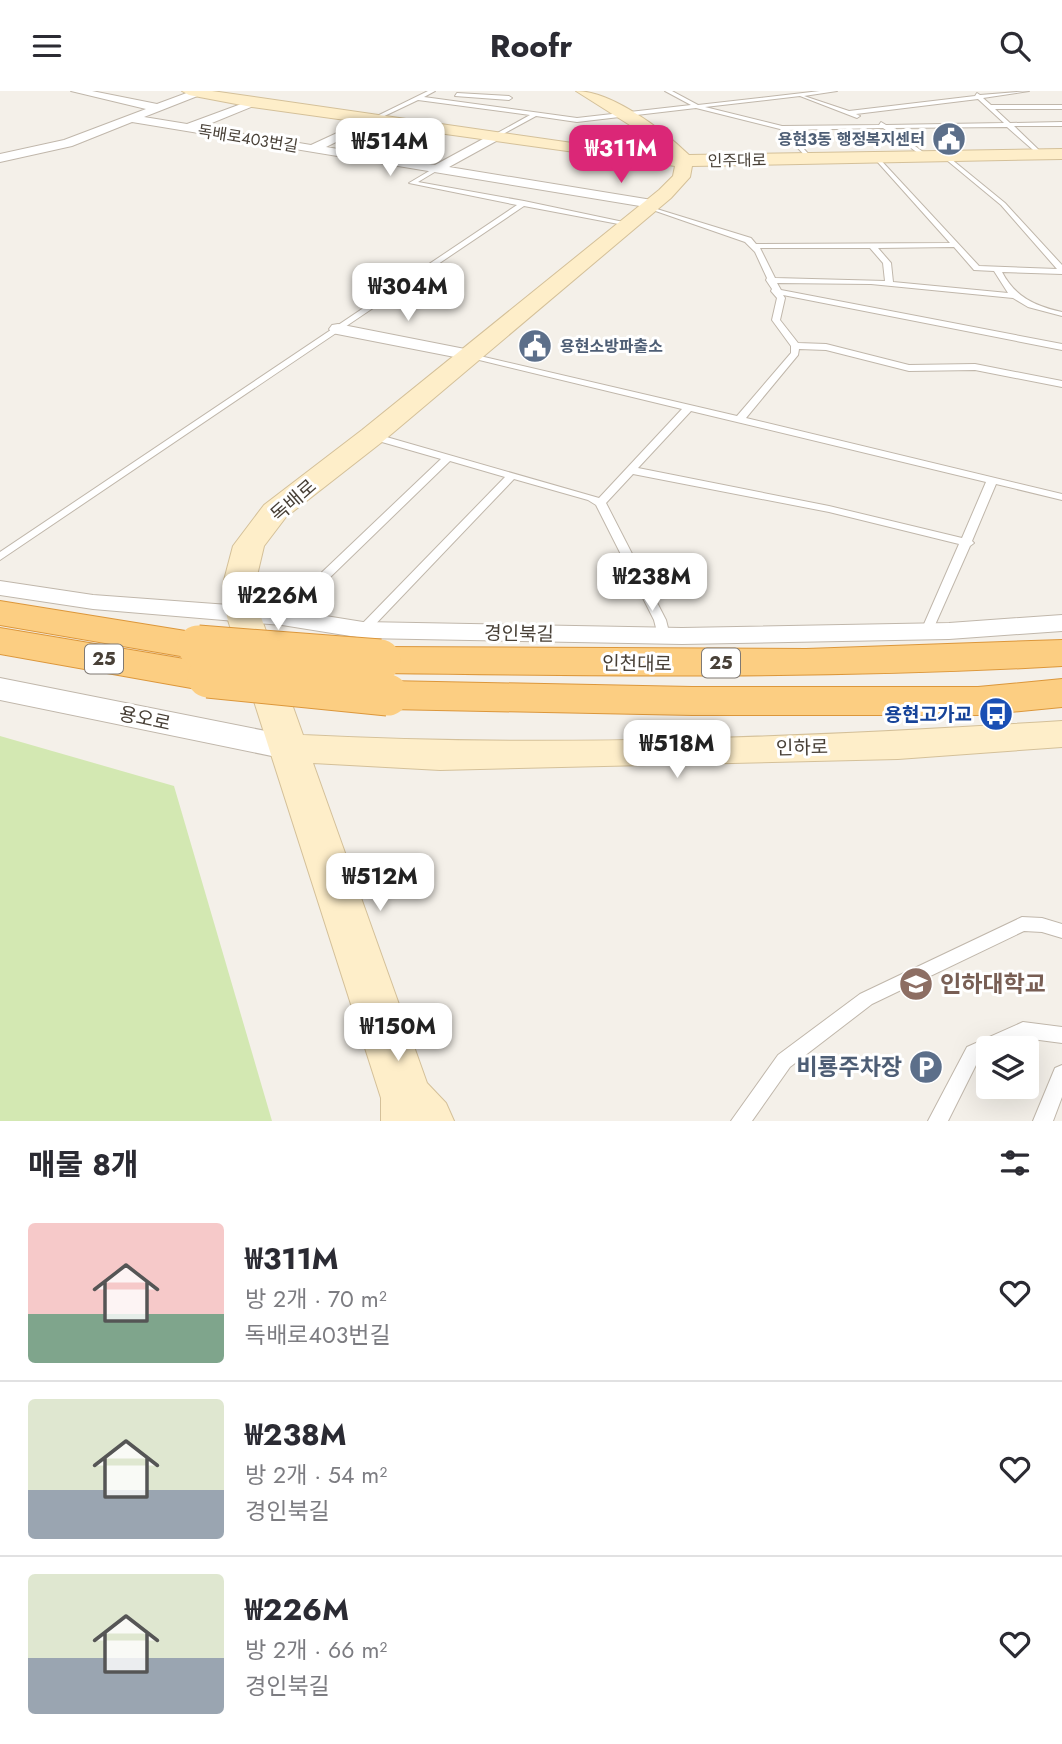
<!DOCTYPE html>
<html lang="ko">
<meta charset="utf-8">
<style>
:root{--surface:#fff;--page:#f7f7f7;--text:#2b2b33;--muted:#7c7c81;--line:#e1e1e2;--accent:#db2777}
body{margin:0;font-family:Jost,"Noto Sans KR",sans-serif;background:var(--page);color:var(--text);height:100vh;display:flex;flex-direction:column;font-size:26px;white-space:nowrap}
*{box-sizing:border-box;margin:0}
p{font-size:23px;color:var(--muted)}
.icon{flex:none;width:38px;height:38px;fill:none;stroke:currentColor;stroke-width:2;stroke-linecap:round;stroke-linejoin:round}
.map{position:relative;height:1030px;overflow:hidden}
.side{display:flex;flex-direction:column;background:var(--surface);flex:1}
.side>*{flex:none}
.buttons{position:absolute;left:976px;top:945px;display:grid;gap:14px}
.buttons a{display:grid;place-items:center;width:63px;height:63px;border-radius:7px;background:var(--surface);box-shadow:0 7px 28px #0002;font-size:35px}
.price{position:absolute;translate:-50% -60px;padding:0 16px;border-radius:14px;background:#fff;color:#222;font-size:23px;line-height:46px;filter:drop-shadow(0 2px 4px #0008)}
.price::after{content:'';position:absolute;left:50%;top:42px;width:21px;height:16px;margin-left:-10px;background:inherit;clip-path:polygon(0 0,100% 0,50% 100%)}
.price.selected{background:var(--accent);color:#fff}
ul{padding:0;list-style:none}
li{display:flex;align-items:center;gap:21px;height:175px;padding:0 28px}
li+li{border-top:2px solid var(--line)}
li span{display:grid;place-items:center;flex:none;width:196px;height:140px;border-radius:7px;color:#555}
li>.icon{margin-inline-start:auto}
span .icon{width:84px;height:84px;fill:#fffc;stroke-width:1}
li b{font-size:30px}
h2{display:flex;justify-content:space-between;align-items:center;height:84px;padding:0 28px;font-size:30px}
header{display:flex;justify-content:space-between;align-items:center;height:91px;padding:0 28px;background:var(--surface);font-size:32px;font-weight:700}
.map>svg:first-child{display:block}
.green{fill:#d3e8b2}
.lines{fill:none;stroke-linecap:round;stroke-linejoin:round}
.service-casing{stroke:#c0b7ab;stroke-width:2}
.minor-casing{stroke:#c0b7ab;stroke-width:2}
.tertiary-casing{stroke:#c0b7ab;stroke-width:2}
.secondary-casing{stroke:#d4c099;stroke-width:2}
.trunk-casing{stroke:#dc973b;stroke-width:2}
.service{fill:#fff;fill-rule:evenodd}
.minor{fill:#fff;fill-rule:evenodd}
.tertiary{fill:#fff;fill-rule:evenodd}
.secondary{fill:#feeec9;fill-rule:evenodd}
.trunk{fill:#fcce82;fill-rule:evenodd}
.trunk-bridge-casing{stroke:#dc973b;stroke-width:43;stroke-linecap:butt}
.trunk-bridge{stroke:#fcce82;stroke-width:41}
.labels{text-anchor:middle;stroke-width:6;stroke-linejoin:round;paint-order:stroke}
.far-street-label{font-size:16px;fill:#484037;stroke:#fff}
.far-service-label{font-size:16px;font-weight:bold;fill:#4e5e75;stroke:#fff;text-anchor:end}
.shield{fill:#fff;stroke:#7f7973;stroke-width:2}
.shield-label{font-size:18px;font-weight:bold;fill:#484037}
.street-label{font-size:19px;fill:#484037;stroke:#fff}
.transit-label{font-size:19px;font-weight:bold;fill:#164399;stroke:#fff;text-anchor:end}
.near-education-label{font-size:23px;font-weight:bold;fill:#785e54;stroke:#fff;text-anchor:start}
.near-service-label{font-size:23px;font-weight:bold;fill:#4e5e75;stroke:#fff;text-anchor:end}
</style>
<header><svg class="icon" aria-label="menu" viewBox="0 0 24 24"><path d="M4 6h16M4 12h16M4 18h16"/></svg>Roofr<svg class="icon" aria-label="search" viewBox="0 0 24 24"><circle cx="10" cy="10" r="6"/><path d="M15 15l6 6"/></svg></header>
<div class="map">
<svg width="1062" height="1030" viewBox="0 0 1062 1030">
<rect width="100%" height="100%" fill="#f4f0e9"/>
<path class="green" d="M 0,645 L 174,695 L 272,1030 L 0,1030 Z"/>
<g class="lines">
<g class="service-casing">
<path id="service" d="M 428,0 L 435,0 L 424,6 L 577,27 L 691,14 L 665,0 L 672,0 L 698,14 L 820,0 L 837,0 L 804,5 L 849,20 L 975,5 L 977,2 L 980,4 L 1029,0 L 983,7 L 991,14 L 1062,14 L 1062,18 L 995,18 L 1010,32 L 1062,31 L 1062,35 L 1014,35 L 1042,62 L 1040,65 L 1007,36 L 891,37 L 927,64 L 925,67 L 883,37 L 787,39 L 812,67 L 810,70 L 780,38 L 696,17 L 577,31 L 536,25 L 494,48 L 492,45 L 530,24 L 418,9 L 376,29 L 371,28 ZM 800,5 L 857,27 L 860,25 L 856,23 L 978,8 L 1004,32 L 886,34 L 881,31 L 879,34 L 782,35 L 705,16 Z
M 457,2 L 509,5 L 512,7 L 509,9 L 455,5 Z
M 945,63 L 1005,112 L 1062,174 L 1062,183 L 1002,181 C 1015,206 1035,215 1062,221 L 1062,225 L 1028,216 L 1013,207 L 871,193 L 777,192 L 781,199 L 1062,253 L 1062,259 L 783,204 L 785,207 L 780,229 L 798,252 L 826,253 L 909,274 L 975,273 L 1062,290 L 1062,296 L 975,279 L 909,280 L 826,259 L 799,258 L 798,264 L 746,327 L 1062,403 L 1062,409 L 996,393 L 972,450 L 974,452 L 970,455 L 931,543 L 927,544 L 921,540 L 959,453 L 829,421 L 633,383 L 606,412 L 666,529 L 670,545 L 668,548 L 664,549 L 658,545 L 654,529 L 596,414 L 588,409 L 514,388 L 367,542 L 359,542 L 357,539 L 359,536 L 505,386 L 450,370 L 286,529 L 278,529 L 276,526 L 278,523 L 441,368 L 368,347 L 368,343 L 376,343 L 599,407 L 682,318 L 467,266 L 467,262 L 737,325 L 791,262 L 791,255 L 772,229 L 777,207 L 771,200 L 772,198 L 766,189 L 767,187 L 755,161 L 745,151 L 647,117 L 647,115 L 751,147 L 756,153 L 950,152 L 874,67 L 876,64 L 979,175 L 1057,178 L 1001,114 L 943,66 ZM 954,156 L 974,179 L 994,180 L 1008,202 L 893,191 L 891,172 L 878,157 ZM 760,157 L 870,157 L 883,172 L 885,190 L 775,187 ZM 691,320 L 986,391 L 962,447 L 829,415 L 638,377 Z
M 436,76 L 439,78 L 438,79 L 418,91 L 524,110 L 633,133 L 629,135 L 524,115 L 0,469 L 0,461 L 517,114 L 409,92 Z
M 1022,826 L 1042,827 L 1062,833 L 1062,847 L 1042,841 L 1024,840 L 872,913 L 790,976 L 752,1030 L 731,1030 L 778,964 L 860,903 Z
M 1023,931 L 1062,936 L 1062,952 L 1024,947 L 1002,957 L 989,957 L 989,964 L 979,968 L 948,1030 L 928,1030 L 967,956 Z
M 1062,974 L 1062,1006 L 1053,1030 L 1033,1030 L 1055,977 Z"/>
</g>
<g class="minor-casing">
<path id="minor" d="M 71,0 L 92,0 L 157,13 L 192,0 L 200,0 L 200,4 L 144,26 L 187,33 L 252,9 L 256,10 L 256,14 L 202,36 L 311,54 L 374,25 L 380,28 L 378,30 L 326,56 L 435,74 L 494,42 L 498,43 L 498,49 L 449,76 L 652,109 L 659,113 L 652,117 L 132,31 L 72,55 L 0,71 L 0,63 L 64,49 L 146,18 Z
M 338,233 L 470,259 L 479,264 L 470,269 L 332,242 L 329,238 L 332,234 Z
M 0,490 L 93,504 L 282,518 L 363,531 L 682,537 L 949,532 L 1062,524 L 1062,540 L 949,548 L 682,553 L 363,547 L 282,534 L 93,518 L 0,504 Z"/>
</g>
<g class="tertiary-casing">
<path id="tertiary" d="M 0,587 L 291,645 L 303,648 L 308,657 L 303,666 L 291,669 L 0,609 Z"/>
</g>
<g class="secondary-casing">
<path id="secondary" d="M 182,0 L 212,0 L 663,65 L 670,65 L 644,43 L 576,0 C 612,0 663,39 689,64 L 1062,58 L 1062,68 L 692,75 L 690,86 L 671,107 L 382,351 L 286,426 L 264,455 L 255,493 L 261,526 L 303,644 C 554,657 811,646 1062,630 L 1062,656 L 898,668 L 440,679 L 313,672 L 427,992 L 446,1012 L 454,1030 L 381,1030 L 381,1007 L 227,526 L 223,493 L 233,455 L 264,414 L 362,339 L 659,99 L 673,85 L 675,75 L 252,16 L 189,4 Z"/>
</g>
<g class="trunk-casing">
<path id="trunk" d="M 0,510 L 198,542 L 212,546 L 218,555 L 212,564 L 198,568 L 0,534 Z
M 0,537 L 208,572 L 223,576 L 229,586 L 223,596 L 208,600 L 0,563 Z
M 1062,549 L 1062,575 C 835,588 608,585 380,582 L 366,578 L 360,569 L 366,560 L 380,556 L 806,558 Z
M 1062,588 L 1062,616 L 978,624 L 692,624 L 388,618 L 373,614 L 367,604 L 373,594 L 388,590 L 692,596 L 978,596 Z"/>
</g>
<use href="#service" class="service"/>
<use href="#minor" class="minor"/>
<use href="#tertiary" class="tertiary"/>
<use href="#secondary" class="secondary"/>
<use href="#trunk" class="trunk"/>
<g class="trunk-bridge-casing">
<path id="trunk-bridge" d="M 198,555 L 380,569
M 208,586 L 388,604"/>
</g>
<use href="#trunk-bridge" class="trunk-bridge"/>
</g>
<defs>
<g id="civic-disc" transform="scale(1.75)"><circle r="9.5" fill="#5c6f8a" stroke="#fff"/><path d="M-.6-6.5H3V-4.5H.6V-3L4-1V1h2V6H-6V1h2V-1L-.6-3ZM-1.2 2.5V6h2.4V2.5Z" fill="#fff"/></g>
<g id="bus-disc" transform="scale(1.75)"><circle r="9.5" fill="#1a4fb4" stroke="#fff"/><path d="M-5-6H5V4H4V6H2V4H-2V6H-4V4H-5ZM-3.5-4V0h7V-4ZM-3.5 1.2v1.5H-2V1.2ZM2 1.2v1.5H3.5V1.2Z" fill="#fff"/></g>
<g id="university-disc" transform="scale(1.75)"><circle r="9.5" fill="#8d6e63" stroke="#fff"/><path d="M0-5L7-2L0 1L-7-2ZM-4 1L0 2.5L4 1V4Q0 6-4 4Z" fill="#fff"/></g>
<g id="parking-disc" transform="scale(1.75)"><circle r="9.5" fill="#5c6f8a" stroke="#fff"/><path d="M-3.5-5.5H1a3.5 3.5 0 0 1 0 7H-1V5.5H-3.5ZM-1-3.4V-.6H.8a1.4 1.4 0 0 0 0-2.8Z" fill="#fff"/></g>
</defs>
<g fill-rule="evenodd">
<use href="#civic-disc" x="949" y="48"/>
<use href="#civic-disc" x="535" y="255"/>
<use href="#bus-disc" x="996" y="623"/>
<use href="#university-disc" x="916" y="893"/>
<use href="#parking-disc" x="926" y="976"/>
</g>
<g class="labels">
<g class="far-street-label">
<text transform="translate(248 47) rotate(9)" y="6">독배로403번길</text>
<text transform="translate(737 69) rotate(-1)" y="6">인주대로</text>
</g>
<g class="far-service-label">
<text x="925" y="54">용현3동 행정복지센터</text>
<text x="560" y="261" text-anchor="start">용현소방파출소</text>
</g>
<g class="shield">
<rect x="85" y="553.5" width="38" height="29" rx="5"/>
<rect x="702" y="557.5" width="38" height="29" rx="5"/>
</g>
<g class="shield-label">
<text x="104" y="574">25</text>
<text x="721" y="578">25</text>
</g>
<g class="street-label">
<text transform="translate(293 409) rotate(-41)" y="7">독배로</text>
<text transform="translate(519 542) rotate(1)" y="7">경인북길</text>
<text transform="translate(637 572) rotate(1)" y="7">인천대로</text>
<text transform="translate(145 627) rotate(12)" y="7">용오로</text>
<text transform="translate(802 656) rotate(-1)" y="7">인하로</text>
</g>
<g class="transit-label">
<text x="972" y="630">용현고가교</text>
</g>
<g class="near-education-label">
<text x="940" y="901">인하대학교</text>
</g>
<g class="near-service-label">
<text x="902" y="984">비룡주차장</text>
</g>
</g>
</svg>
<div class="buttons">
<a><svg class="icon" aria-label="layers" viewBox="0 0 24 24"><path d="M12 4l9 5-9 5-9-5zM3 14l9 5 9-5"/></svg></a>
</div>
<b class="price" style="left:390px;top:87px">₩514M</b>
<b class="price selected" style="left:621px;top:94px">₩311M</b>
<b class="price" style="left:408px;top:232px">₩304M</b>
<b class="price" style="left:652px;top:522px">₩238M</b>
<b class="price" style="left:278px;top:541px">₩226M</b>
<b class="price" style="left:677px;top:689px">₩518M</b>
<b class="price" style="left:380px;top:822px">₩512M</b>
<b class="price" style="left:398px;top:972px">₩150M</b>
</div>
<section class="side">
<h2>매물 8개<svg class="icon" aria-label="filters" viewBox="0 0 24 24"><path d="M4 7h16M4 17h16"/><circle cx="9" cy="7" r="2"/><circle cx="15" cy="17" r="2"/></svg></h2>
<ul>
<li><span style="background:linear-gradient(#f6c9c9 65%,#7fa58c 0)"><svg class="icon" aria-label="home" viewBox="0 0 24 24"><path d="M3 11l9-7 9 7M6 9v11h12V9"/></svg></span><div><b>₩311M</b><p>방 2개 · 70 m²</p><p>독배로403번길</p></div><svg class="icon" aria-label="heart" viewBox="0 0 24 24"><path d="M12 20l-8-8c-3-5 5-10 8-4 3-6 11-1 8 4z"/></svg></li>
<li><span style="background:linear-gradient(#dfe7d0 65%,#9aa5b1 0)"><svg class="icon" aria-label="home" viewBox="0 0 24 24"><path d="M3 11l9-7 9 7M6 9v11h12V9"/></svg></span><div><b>₩238M</b><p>방 2개 · 54 m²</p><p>경인북길</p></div><svg class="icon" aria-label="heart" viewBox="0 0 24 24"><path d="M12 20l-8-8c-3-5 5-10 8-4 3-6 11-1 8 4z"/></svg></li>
<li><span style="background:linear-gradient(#dfe7d0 60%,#9aa5b1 0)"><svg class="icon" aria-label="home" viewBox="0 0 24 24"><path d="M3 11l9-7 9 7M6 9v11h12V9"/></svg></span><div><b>₩226M</b><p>방 2개 · 66 m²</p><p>경인북길</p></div><svg class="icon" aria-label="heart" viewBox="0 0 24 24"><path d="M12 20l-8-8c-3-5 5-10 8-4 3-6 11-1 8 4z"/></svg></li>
</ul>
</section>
